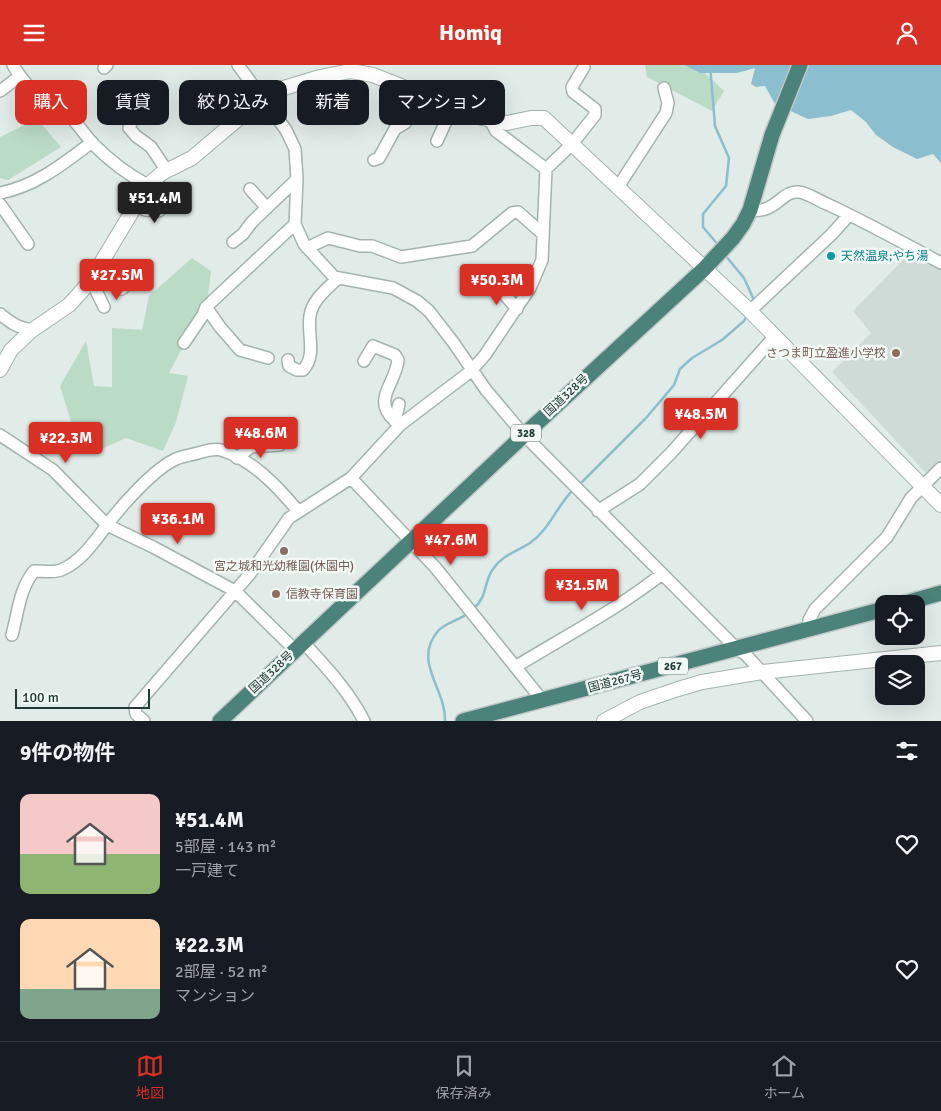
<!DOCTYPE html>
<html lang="ja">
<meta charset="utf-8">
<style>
:root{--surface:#171b24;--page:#20242c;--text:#f1f3f6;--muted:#9ea1a6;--line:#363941;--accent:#d93025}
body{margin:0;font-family:Signika,"Noto Sans JP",sans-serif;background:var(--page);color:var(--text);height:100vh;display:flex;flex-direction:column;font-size:19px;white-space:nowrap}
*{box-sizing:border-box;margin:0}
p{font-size:16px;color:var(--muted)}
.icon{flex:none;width:28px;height:28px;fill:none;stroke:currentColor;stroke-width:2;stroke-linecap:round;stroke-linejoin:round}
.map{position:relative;height:656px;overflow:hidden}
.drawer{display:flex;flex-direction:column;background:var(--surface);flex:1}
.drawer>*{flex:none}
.hud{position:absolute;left:15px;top:15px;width:500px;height:45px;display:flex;gap:10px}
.controls{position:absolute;left:875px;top:530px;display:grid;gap:10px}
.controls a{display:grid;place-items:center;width:50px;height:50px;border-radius:10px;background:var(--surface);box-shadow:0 5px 20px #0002;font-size:25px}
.scale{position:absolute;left:15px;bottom:12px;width:135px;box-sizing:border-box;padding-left:5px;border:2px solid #223b36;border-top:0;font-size:14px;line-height:18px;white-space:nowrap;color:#223b36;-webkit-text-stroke:4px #f1f8f5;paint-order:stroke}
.price{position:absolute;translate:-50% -42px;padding:0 11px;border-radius:5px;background:var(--accent);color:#fff;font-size:16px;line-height:32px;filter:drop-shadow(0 1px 2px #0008)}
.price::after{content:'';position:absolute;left:50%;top:30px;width:15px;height:11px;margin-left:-8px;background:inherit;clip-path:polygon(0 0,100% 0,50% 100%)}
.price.selected{background:#222;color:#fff}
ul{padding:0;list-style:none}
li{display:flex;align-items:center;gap:15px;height:125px;padding:0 20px}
li span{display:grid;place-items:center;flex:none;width:140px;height:100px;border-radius:10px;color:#555}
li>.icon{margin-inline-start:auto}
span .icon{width:60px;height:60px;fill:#fffc;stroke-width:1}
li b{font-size:21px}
h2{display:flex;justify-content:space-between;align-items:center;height:60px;padding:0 20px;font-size:21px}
.chip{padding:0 18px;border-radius:10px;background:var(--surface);box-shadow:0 5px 20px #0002;font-size:18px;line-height:45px}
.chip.selected{background:var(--accent);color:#fff}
header{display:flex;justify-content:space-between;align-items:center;height:65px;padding:0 20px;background:var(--accent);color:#fff;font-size:22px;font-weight:800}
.tabs{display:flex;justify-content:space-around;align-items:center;height:70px;border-top:1px solid var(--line);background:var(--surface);font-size:14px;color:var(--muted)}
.tabs a{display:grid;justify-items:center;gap:2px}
.tabs .selected{color:var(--accent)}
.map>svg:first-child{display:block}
.built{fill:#cfdbd6}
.green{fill:#badbc6}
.water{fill:#8bbece}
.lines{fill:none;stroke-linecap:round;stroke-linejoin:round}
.stream{stroke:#8bbece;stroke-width:2.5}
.minor-casing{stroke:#a4b3ae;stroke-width:14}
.tertiary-casing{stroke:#a4b3ae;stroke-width:16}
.trunk-casing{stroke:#c1c8c7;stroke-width:18}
.minor{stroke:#fff;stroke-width:11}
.tertiary{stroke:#fff;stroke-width:14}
.trunk{stroke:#4b827a;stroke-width:15}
.culture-dot{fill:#0f9aa8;stroke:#f1f8f5;stroke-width:2}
.education-dot{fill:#8d6e63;stroke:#f1f8f5;stroke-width:2}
.labels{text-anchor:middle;stroke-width:5;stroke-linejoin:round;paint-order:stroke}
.shield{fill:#f1f8f5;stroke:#60746f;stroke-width:1}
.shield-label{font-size:11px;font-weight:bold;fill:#223b36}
.culture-label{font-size:12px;fill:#0d838f;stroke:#f1f8f5;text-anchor:start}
.education-label{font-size:12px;fill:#785e54;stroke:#f1f8f5;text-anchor:end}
.street-label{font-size:12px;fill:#223b36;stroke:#f1f8f5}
</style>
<header><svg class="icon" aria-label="menu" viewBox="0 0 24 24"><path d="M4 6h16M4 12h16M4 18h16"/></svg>Homiq<svg class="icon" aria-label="person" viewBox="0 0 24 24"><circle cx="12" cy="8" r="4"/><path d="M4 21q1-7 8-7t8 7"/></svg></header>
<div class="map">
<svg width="941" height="656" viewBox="0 0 941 656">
<rect width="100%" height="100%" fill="#e1ebe7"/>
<path class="built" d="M 917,181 L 941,193 L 941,397 L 926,408 L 832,307 L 871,268 L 853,246 Z"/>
<path class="green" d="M 645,0 L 696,0 L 724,26 L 712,46 L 647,12 Z
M 37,54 L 61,82 L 8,115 L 0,113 L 0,72 Z
M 192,193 L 211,206 L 206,248 L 187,274 L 169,308 L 188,311 L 176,357 L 163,386 L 126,373 L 90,389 L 73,363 L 60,321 L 86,276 L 94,321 L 112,322 L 112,263 L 142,265 L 149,231 Z"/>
<path class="water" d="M 685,0 L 941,0 L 941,98 L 933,89 L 917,94 L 893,82 L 876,70 L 866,57 L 851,45 L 831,51 L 808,54 L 775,39 L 765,21 L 756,22 L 751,19 L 755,3 L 737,8 L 700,8 Z"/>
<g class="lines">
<path class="stream" d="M 710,0 L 715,61 L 729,93 L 726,121 L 703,149 L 703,162 L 719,181
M 725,190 L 744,213 L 754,235 L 753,238
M 578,421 L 646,353 L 674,320 L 680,304 L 692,293 L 722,275 L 744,256 L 747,250
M 473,544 C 488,532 483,518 493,504 C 502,490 516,487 530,478 C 550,464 557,440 574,424
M 445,656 C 446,623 412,597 438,566 C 445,558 460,555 468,548"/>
<g class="minor-casing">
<path id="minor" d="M 13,0 C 19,11 35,31 47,37 C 51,40 57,40 61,43 C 74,53 82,66 92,78 C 108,94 128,110 148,120
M 238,0 L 286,65 L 295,84 L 297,114 L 295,159 L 304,179 L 334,212 L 393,223 L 417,236 L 429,246 L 453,277 L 486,325 L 524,370 L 737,584 L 746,590 L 807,656
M 104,3 L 107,0
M 0,26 L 20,11
M 59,41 L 73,27
M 133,53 L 129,63 L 136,71 L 151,82 L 167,106
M 490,55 L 496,66 L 546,104
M 437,76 L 453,41
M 374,95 L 379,93 L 395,64 L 405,58 L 421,29
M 618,122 L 666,48 L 668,38 L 664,23
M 250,124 L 267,143
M 0,128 C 36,121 63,99 92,77
M 0,139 L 28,179
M 136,140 L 145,145 L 159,146 L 163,141
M 750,145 C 777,149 781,125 799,127 C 808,128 819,136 827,139 C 866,157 903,178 941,198
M 233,177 L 243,169 L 252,157 L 297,114
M 307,183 L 328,173 L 360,181 L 372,181 L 401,192 L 472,181 L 512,148 L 518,147 L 543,169
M 97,205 L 122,224 L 137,210
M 91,215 L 104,242
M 497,221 L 517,244
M 206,242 L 220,262 L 240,285 L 268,293
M 750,246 L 832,169 L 849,150
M 0,249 C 11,258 18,263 33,265
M 184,278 L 203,250 L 206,242 L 295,159
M 288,295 L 289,301 L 297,305 L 303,305 C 317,290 307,269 310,251 C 312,235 327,224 338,213
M 364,296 L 373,281 L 395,290 L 398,295 C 396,319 371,334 395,356
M 399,359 L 395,356 L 399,339
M 0,370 L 53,405 L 107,460 L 153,482 L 235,526 L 295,585
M 237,393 L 251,382 L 280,380
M 351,413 L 435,502 L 542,635
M 598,446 L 640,419 L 671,388 L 775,271
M 809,564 L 809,555 L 815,544 L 887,472 L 911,433 L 941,403
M 12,570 C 18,548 19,525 34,506 C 43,506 53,508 61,505 C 81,497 95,476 107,460 C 121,441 155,403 176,394 C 183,391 191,390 198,388 C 205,386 213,383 221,385 C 252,394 278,422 298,446
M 303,577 C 326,602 349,626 364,656
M 515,602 C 564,572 616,545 662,509
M 144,656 L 136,649 L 135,642 L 249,510 L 289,453 L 351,413 L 400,360 L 471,306 L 485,290 L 530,223 L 542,195 L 546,104 L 572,79 L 595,50 L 595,44 L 573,27 L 572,22 L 584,2"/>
</g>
<g class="tertiary-casing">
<path id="tertiary" d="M 0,305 L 11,285 L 31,266 L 69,240 L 89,218 L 148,120 L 162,108 L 192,93 L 263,33 L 274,26 L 320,12 L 351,6 L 373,10 L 482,53 L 507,58 L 531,53 L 544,53 L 750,246 L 941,440
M 604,656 L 640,637 L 678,624 L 702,617 L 762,607 L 941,588"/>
</g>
<g class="trunk-casing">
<path id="trunk" d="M 902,539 L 941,528
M 220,656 L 524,370 L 704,204 L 733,173 L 743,159 L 750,145 L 772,70 L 800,0
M 463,656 L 884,544"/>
</g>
<use href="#minor" class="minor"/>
<use href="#tertiary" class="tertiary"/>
<use href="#trunk" class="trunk"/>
</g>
<circle class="culture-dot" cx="831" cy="191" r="5"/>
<g class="education-dot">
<circle cx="896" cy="288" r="5"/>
<circle cx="284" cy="486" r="5"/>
<circle cx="276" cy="529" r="5"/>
</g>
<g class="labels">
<g class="shield">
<rect x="511" y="359.5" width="30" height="17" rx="4"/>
<rect x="658" y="592.5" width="30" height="17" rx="4"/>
</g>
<g class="shield-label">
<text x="526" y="372">328</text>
<text x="673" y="605">267</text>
</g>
<g class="culture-label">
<text x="841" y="195">天然温泉;やち湯</text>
</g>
<g class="education-label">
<text x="886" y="292">さつま町立盈進小学校</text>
<text x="284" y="505" text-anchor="middle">宮之城和光幼稚園(休園中)</text>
<text x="286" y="533" text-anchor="start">信教寺保育園</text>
</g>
<g class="street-label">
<text transform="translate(566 330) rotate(-43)" y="4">国道328号</text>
<text transform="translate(271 607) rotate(-43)" y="4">国道328号</text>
<text transform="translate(615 616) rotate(-15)" y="4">国道267号</text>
</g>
</g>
</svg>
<div class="controls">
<a><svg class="icon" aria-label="locate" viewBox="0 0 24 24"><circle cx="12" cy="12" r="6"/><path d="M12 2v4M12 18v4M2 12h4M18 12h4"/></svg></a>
<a><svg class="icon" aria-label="layers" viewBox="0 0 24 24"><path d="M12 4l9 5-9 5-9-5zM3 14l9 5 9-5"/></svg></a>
</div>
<div class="scale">100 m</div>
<b class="price selected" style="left:155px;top:159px">¥51.4M</b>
<b class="price" style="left:117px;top:236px">¥27.5M</b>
<b class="price" style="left:497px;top:241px">¥50.3M</b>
<b class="price" style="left:701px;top:375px">¥48.5M</b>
<b class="price" style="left:261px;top:394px">¥48.6M</b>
<b class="price" style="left:66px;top:399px">¥22.3M</b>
<b class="price" style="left:178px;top:480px">¥36.1M</b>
<b class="price" style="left:451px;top:501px">¥47.6M</b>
<b class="price" style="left:582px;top:546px">¥31.5M</b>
<div class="hud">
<a class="chip selected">購入</a>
<a class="chip">賃貸</a>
<a class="chip">絞り込み</a>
<a class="chip">新着</a>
<a class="chip">マンション</a>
</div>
</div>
<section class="drawer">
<h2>9件の物件<svg class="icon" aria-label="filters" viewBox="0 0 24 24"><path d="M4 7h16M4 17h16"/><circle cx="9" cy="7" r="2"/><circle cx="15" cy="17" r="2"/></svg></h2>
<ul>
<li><span style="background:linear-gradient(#f6c9c9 60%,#8fb573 0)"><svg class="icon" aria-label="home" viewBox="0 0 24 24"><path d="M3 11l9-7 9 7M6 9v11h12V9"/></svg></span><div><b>¥51.4M</b><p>5部屋 · 143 m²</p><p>一戸建て</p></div><svg class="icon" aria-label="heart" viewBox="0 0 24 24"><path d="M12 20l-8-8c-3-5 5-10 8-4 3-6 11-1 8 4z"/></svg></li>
<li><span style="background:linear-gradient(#ffd9b3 70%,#7fa58c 0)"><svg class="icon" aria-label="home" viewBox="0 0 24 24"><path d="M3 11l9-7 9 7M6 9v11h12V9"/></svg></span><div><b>¥22.3M</b><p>2部屋 · 52 m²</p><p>マンション</p></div><svg class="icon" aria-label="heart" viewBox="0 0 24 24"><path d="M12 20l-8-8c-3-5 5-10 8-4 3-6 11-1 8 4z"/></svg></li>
</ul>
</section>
<nav class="tabs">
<a class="selected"><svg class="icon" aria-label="map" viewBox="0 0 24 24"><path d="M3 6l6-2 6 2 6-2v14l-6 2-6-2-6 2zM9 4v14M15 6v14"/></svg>地図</a>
<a><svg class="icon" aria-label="saved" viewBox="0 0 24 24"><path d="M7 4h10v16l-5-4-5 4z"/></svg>保存済み</a>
<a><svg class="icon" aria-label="home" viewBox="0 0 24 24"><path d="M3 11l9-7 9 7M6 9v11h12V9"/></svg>ホーム</a>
</nav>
